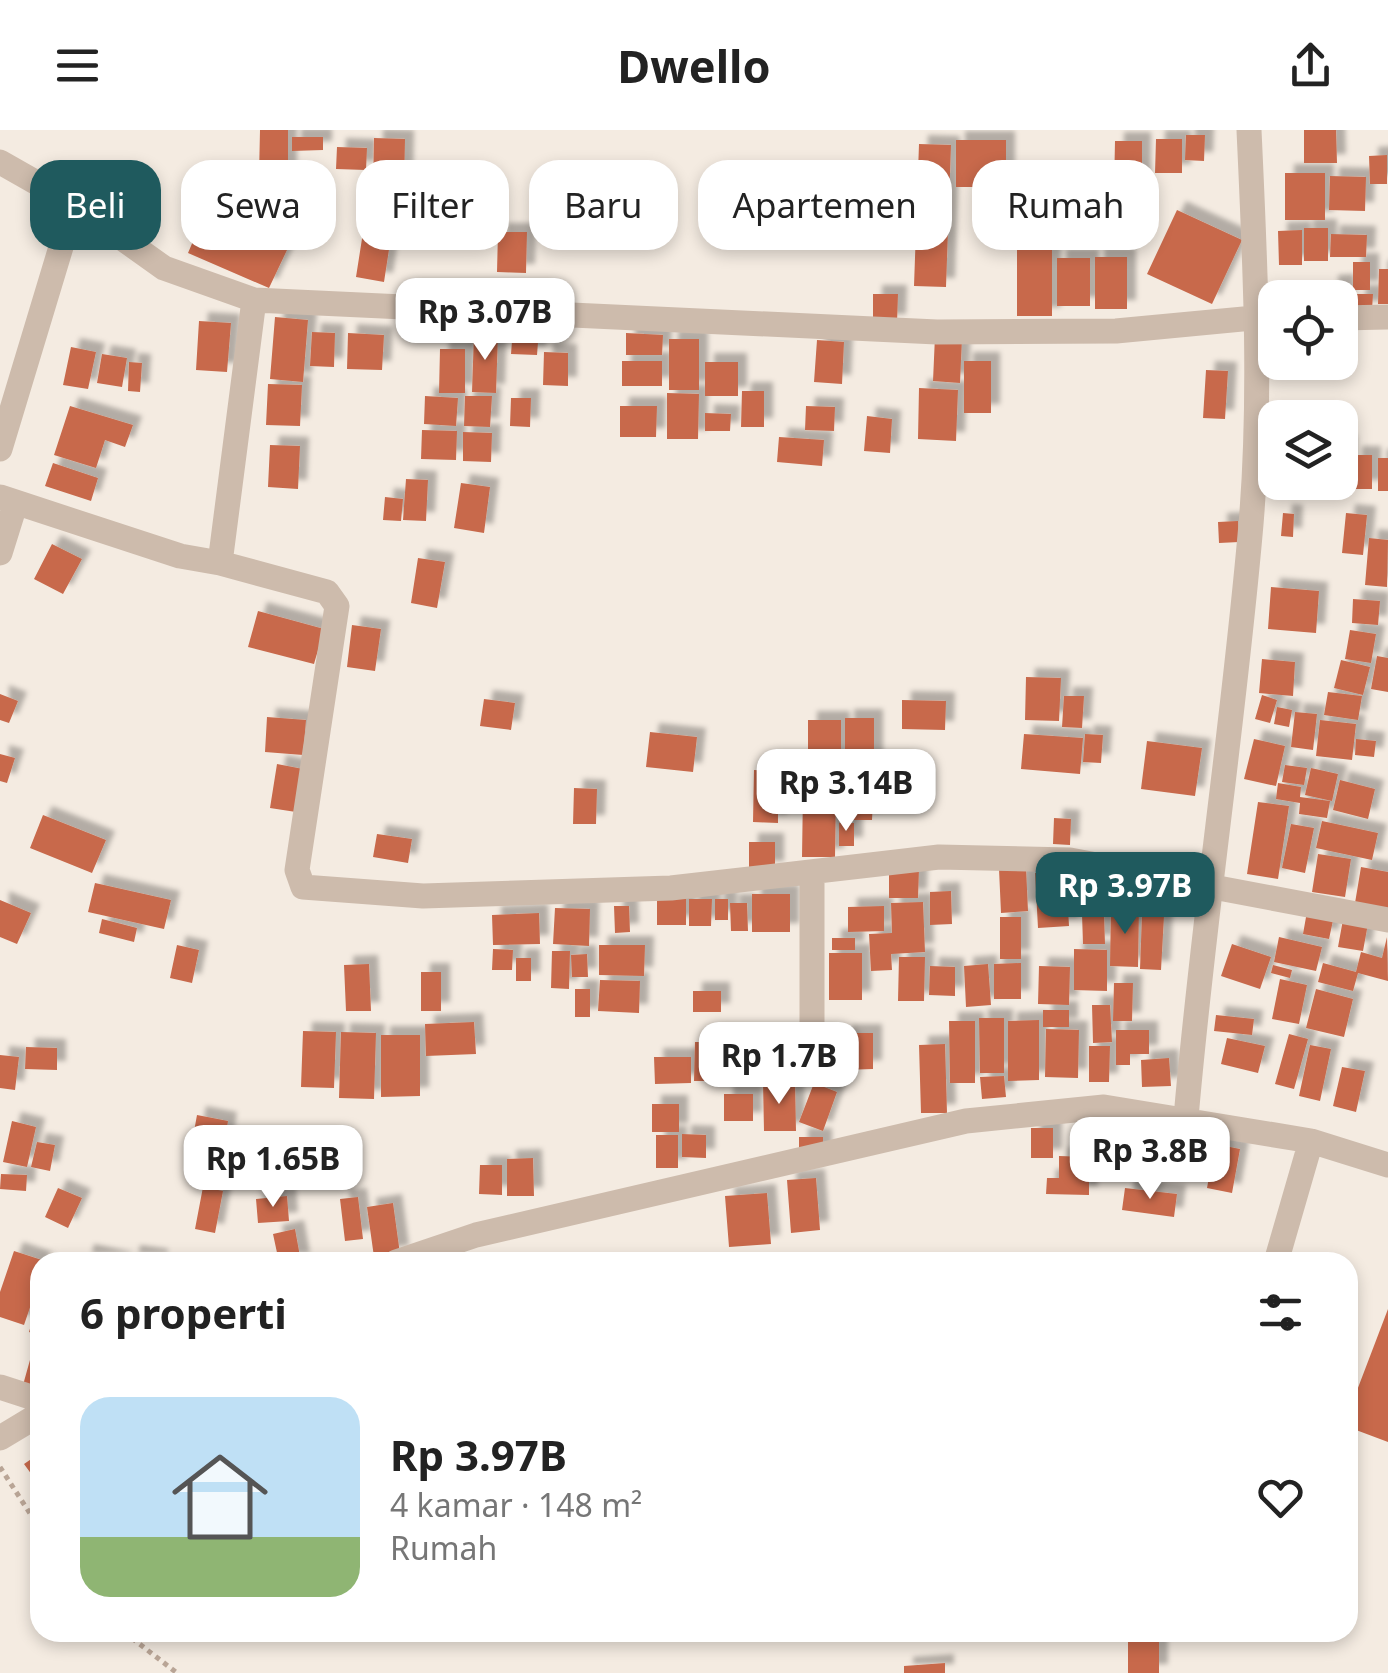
<!DOCTYPE html>
<html lang="id">
<meta charset="utf-8">
<style>
:root{--surface:#fff;--page:#f6f6f6;--text:#222;--muted:#767676;--accent:#1f5a5e}
body{margin:0;font-family:"Noto Sans",sans-serif;background:var(--page);color:var(--text);height:100vh;display:flex;flex-direction:column;font-size:38px;white-space:nowrap}
*{box-sizing:border-box;margin:0}
p{font-size:32px;color:var(--muted)}
.icon{flex:none;width:55px;height:55px;fill:none;stroke:currentColor;stroke-width:2;stroke-linecap:round;stroke-linejoin:round}
.map{position:relative;flex:1;overflow:hidden}
.side{position:absolute;left:30px;top:1122px;width:1328px;height:390px;display:flex;flex-direction:column;background:var(--surface);border-radius:30px;box-shadow:0 5px 15px #0003}
.side>*{flex:none}
.banner{position:absolute;left:30px;top:30px;width:1330px;height:90px;display:flex;gap:20px}
.buttons{position:absolute;left:1258px;top:150px;display:grid;gap:20px}
.buttons a{display:grid;place-items:center;width:100px;height:100px;border-radius:20px;background:var(--surface);box-shadow:0 5px 15px #0003;font-size:50px}
.price{position:absolute;translate:-50% -85px;padding:0 22px;border-radius:20px;background:#fff;color:#222;font-size:32px;line-height:65px;filter:drop-shadow(0 2px 5px #0008)}
.price::after{content:'';position:absolute;left:50%;top:60px;width:30px;height:22px;margin-left:-15px;background:inherit;clip-path:polygon(0 0,100% 0,50% 100%)}
.price.on{background:var(--accent);color:#fff}
ul{padding:0;list-style:none}
li{display:flex;align-items:center;gap:30px;height:250px;padding:0 50px}
li span{display:grid;place-items:center;flex:none;width:280px;height:200px;border-radius:30px;color:#555}
li>.icon{margin-inline-start:auto}
span .icon{width:120px;height:120px;fill:#fffc;stroke-width:1}
li b{font-size:42px}
h2{display:flex;justify-content:space-between;align-items:center;height:120px;padding:0 50px;font-size:42px}
.tag{padding:0 35px;border-radius:30px;background:var(--surface);box-shadow:0 5px 15px #0003;font-size:35px;line-height:90px}
.tag.on{background:var(--accent);color:#fff}
header{display:flex;justify-content:space-between;align-items:center;height:130px;padding:0 50px;background:var(--surface);font-size:45px;font-weight:700}
.map>svg:first-child{display:block}
.building{fill:#c8694b;filter:url(#shadow)}
.lines{fill:none;stroke-linecap:round;stroke-linejoin:round}
.path{stroke:#b9a596;stroke-width:5;stroke-dasharray:5 5;stroke-linecap:butt}
.minor{stroke:#cdbbac;stroke-width:25}
</style>
<header><svg class="icon" aria-label="menu" viewBox="0 0 24 24"><path d="M4 6h16M4 12h16M4 18h16"/></svg>Dwello<svg class="icon" aria-label="share" viewBox="0 0 24 24"><path d="M12 15V3M7 8l5-5 5 5M5 13v7h14v-7"/></svg></header>
<div class="map">
<svg width="1388" height="1543" viewBox="0 0 1388 1543">
<defs>
<filter id="shadow"><feDropShadow dx="9" dy="-9" stdDeviation="2.5" flood-color="#0004"/></filter>
</defs>
<rect width="100%" height="100%" fill="#f4ebe1"/>
<path class="building" d="M 260,0 L 288,0 L 288,46 L 259,46 Z
M 1304,0 L 1336,0 L 1337,33 L 1304,33 Z
M 1186,5 L 1205,5 L 1204,31 L 1185,30 Z
M 292,7 L 323,7 L 323,20 L 292,21 Z
M 374,8 L 405,9 L 404,58 L 373,57 Z
M 1156,9 L 1182,9 L 1182,43 L 1155,43 Z
M 956,10 L 1006,10 L 1006,57 L 956,57 Z
M 1115,11 L 1142,11 L 1142,59 L 1114,59 Z
M 919,14 L 951,15 L 946,157 L 914,156 Z
M 337,17 L 367,18 L 366,40 L 336,39 Z
M 1387,25 L 1387,54 L 1370,54 L 1369,26 Z
M 1285,43 L 1325,43 L 1325,90 L 1285,90 Z
M 1330,46 L 1366,47 L 1365,81 L 1329,80 Z
M 403,62 L 414,63 L 407,112 L 396,110 Z
M 417,64 L 437,64 L 437,85 L 418,85 Z
M 1177,80 L 1242,110 L 1212,174 L 1147,144 Z
M 205,83 L 287,120 L 269,158 L 188,123 Z
M 1017,85 L 1052,85 L 1052,186 L 1017,186 Z
M 412,91 L 432,91 L 431,115 L 411,114 Z
M 364,96 L 392,100 L 384,152 L 356,147 Z
M 1304,98 L 1328,98 L 1328,131 L 1304,131 Z
M 1302,100 L 1302,135 L 1279,135 L 1278,101 Z
M 498,102 L 527,102 L 526,143 L 497,142 Z
M 1331,104 L 1367,105 L 1366,127 L 1330,127 Z
M 1095,127 L 1127,127 L 1127,179 L 1095,179 Z
M 1057,128 L 1090,128 L 1090,176 L 1057,176 Z
M 1353,132 L 1370,132 L 1370,160 L 1353,160 Z
M 1379,139 L 1388,139 L 1388,174 L 1378,174 Z
M 1345,153 L 1346,172 L 1330,168 L 1329,154 Z
M 873,164 L 898,164 L 897,193 L 873,193 Z
M 1357,164 L 1373,164 L 1372,180 L 1356,180 Z
M 275,187 L 308,190 L 303,252 L 270,249 Z
M 199,191 L 231,193 L 227,242 L 196,240 Z
M 513,198 L 539,200 L 537,225 L 511,224 Z
M 312,202 L 335,203 L 334,237 L 310,236 Z
M 348,203 L 384,205 L 382,240 L 347,239 Z
M 474,203 L 498,204 L 496,263 L 472,262 Z
M 626,203 L 663,205 L 662,225 L 626,225 Z
M 935,206 L 962,208 L 960,253 L 933,251 Z
M 669,209 L 699,209 L 699,260 L 669,260 Z
M 817,210 L 844,212 L 842,254 L 814,252 Z
M 71,217 L 96,222 L 88,259 L 63,255 Z
M 440,219 L 465,219 L 465,263 L 439,263 Z
M 544,222 L 568,223 L 568,256 L 543,255 Z
M 102,224 L 127,228 L 122,257 L 97,253 Z
M 622,231 L 662,231 L 662,256 L 622,256 Z
M 964,231 L 991,231 L 991,283 L 964,283 Z
M 129,232 L 142,233 L 140,262 L 128,261 Z
M 705,232 L 738,232 L 738,266 L 705,266 Z
M 1206,240 L 1228,241 L 1225,289 L 1203,288 Z
M 268,254 L 302,255 L 300,296 L 266,295 Z
M 919,258 L 958,260 L 956,311 L 918,309 Z
M 742,261 L 764,261 L 764,297 L 741,297 Z
M 667,263 L 699,264 L 698,309 L 667,309 Z
M 425,266 L 458,268 L 456,296 L 424,294 Z
M 465,266 L 492,266 L 490,297 L 464,296 Z
M 511,268 L 531,268 L 530,297 L 510,296 Z
M 70,276 L 133,295 L 125,317 L 105,310 L 96,338 L 54,325 Z
M 620,276 L 657,276 L 656,307 L 620,307 Z
M 806,276 L 835,277 L 834,301 L 805,300 Z
M 705,283 L 731,284 L 730,301 L 705,301 Z
M 867,286 L 892,289 L 890,323 L 864,321 Z
M 422,300 L 457,301 L 456,330 L 421,329 Z
M 463,302 L 492,303 L 491,332 L 463,331 Z
M 779,307 L 824,310 L 822,336 L 777,332 Z
M 1340,314 L 1348,314 L 1347,353 L 1340,353 Z
M 270,315 L 300,316 L 298,359 L 268,357 Z
M 1353,325 L 1372,325 L 1372,359 L 1353,359 Z
M 1378,328 L 1388,328 L 1388,361 L 1378,361 Z
M 53,333 L 98,348 L 91,371 L 45,356 Z
M 406,349 L 428,350 L 426,391 L 403,390 Z
M 1283,352 L 1298,352 L 1297,370 L 1283,369 Z
M 1305,352 L 1327,352 L 1327,363 L 1305,361 Z
M 461,353 L 490,357 L 484,403 L 454,398 Z
M 385,367 L 403,369 L 401,391 L 383,390 Z
M 1283,383 L 1294,384 L 1293,407 L 1281,406 Z
M 1346,383 L 1367,385 L 1363,425 L 1342,423 Z
M 1238,391 L 1239,412 L 1219,413 L 1218,392 Z
M 1369,408 L 1388,410 L 1387,457 L 1365,455 Z
M 52,414 L 82,429 L 63,464 L 34,449 Z
M 418,428 L 445,432 L 437,478 L 411,473 Z
M 1271,457 L 1319,461 L 1316,503 L 1268,499 Z
M 1353,469 L 1380,471 L 1378,495 L 1352,493 Z
M 258,481 L 324,499 L 314,534 L 248,517 Z
M 352,495 L 381,499 L 375,541 L 347,537 Z
M 1350,500 L 1376,504 L 1371,533 L 1345,529 Z
M 1377,526 L 1388,528 L 1388,562 L 1371,559 Z
M 1262,529 L 1295,532 L 1293,566 L 1259,563 Z
M 1341,530 L 1370,537 L 1363,565 L 1334,558 Z
M 1026,547 L 1061,548 L 1059,591 L 1025,590 Z
M 1328,562 L 1362,566 L 1358,590 L 1324,585 Z
M 0,564 L 18,571 L 9,593 L 0,590 Z
M 1262,565 L 1277,570 L 1270,593 L 1255,589 Z
M 1064,566 L 1084,566 L 1082,598 L 1062,597 Z
M 484,569 L 515,573 L 511,600 L 480,596 Z
M 902,570 L 946,571 L 945,600 L 902,599 Z
M 1277,577 L 1292,580 L 1289,597 L 1274,594 Z
M 1295,582 L 1317,584 L 1313,620 L 1291,617 Z
M 267,587 L 306,590 L 303,625 L 265,622 Z
M 845,588 L 874,588 L 874,643 L 845,643 Z
M 808,590 L 841,590 L 841,656 L 808,656 Z
M 1320,590 L 1356,594 L 1352,630 L 1316,626 Z
M 650,602 L 697,607 L 693,642 L 646,637 Z
M 1024,604 L 1083,608 L 1080,644 L 1021,639 Z
M 1085,604 L 1103,605 L 1101,633 L 1083,632 Z
M 1254,609 L 1285,616 L 1276,656 L 1244,649 Z
M 1356,609 L 1376,611 L 1374,627 L 1355,625 Z
M 1147,611 L 1202,618 L 1195,666 L 1141,659 Z
M 0,624 L 15,628 L 7,653 L 0,651 Z
M 277,634 L 303,639 L 296,682 L 270,678 Z
M 1285,635 L 1307,638 L 1304,655 L 1282,652 Z
M 1311,638 L 1338,644 L 1332,671 L 1305,665 Z
M 754,640 L 778,641 L 778,693 L 753,692 Z
M 1340,650 L 1375,659 L 1368,689 L 1333,680 Z
M 1278,653 L 1301,657 L 1300,667 L 1330,671 L 1327,688 L 1299,684 L 1300,673 L 1276,669 Z
M 574,658 L 597,659 L 596,694 L 573,694 Z
M 803,661 L 836,661 L 835,727 L 802,727 Z
M 839,669 L 873,670 L 872,690 L 839,690 Z
M 1258,672 L 1289,676 L 1278,749 L 1247,744 Z
M 43,685 L 106,710 L 92,743 L 30,718 Z
M 1054,688 L 1071,689 L 1070,715 L 1053,714 Z
M 1322,691 L 1378,703 L 1372,730 L 1316,718 Z
M 839,693 L 854,693 L 854,716 L 839,716 Z
M 1291,694 L 1314,698 L 1305,743 L 1282,738 Z
M 377,704 L 412,709 L 408,733 L 373,727 Z
M 749,712 L 775,712 L 775,740 L 749,739 Z
M 1318,724 L 1351,729 L 1345,767 L 1312,762 Z
M 1361,737 L 1388,742 L 1388,779 L 1355,773 Z
M 889,738 L 919,738 L 918,768 L 889,768 Z
M 1026,738 L 1028,781 L 1001,783 L 999,739 Z
M 1066,742 L 1069,796 L 1038,798 L 1035,743 Z
M 95,753 L 171,770 L 164,799 L 88,782 Z
M 951,761 L 952,794 L 930,795 L 930,762 Z
M 752,764 L 790,764 L 790,802 L 752,802 Z
M 657,769 L 686,769 L 686,795 L 657,795 Z
M 689,769 L 712,769 L 711,796 L 689,796 Z
M 715,769 L 728,769 L 728,790 L 715,790 Z
M 0,770 L 31,783 L 17,814 L 0,807 Z
M 923,772 L 925,822 L 891,824 L 892,840 L 871,841 L 869,804 L 892,803 L 891,773 Z
M 730,773 L 747,773 L 748,801 L 731,801 Z
M 614,776 L 629,776 L 630,802 L 615,803 Z
M 884,776 L 884,801 L 848,802 L 848,777 Z
M 1308,776 L 1335,781 L 1329,809 L 1303,804 Z
M 555,778 L 590,779 L 589,816 L 553,814 Z
M 1111,778 L 1139,778 L 1138,837 L 1110,836 Z
M 539,783 L 540,814 L 493,815 L 492,785 Z
M 1082,784 L 1104,784 L 1105,814 L 1083,814 Z
M 1344,784 L 1369,788 L 1363,821 L 1338,817 Z
M 1142,785 L 1164,786 L 1161,840 L 1140,839 Z
M 1000,787 L 1021,787 L 1021,829 L 1000,829 Z
M 102,789 L 137,798 L 134,812 L 99,803 Z
M 1279,807 L 1322,817 L 1316,841 L 1274,832 Z
M 1387,807 L 1388,851 L 1358,843 L 1353,861 L 1318,852 L 1323,833 L 1356,842 L 1361,822 L 1382,828 Z
M 832,808 L 855,808 L 855,820 L 832,820 Z
M 1232,814 L 1271,827 L 1260,859 L 1221,846 Z
M 177,815 L 199,820 L 192,853 L 170,848 Z
M 599,815 L 645,815 L 644,846 L 599,845 Z
M 493,819 L 513,820 L 512,840 L 492,840 Z
M 1074,819 L 1107,820 L 1107,861 L 1074,860 Z
M 552,821 L 570,821 L 569,859 L 551,858 Z
M 829,823 L 862,823 L 862,870 L 829,870 Z
M 587,824 L 588,847 L 572,847 L 571,825 Z
M 899,827 L 925,827 L 924,871 L 898,871 Z
M 516,828 L 531,828 L 531,851 L 516,851 Z
M 1021,833 L 1021,869 L 994,869 L 994,834 Z
M 369,834 L 371,881 L 346,881 L 344,835 Z
M 988,834 L 991,875 L 966,877 L 964,836 Z
M 1273,835 L 1292,840 L 1290,848 L 1271,843 Z
M 930,836 L 955,837 L 955,866 L 929,865 Z
M 1039,836 L 1070,837 L 1069,875 L 1038,874 Z
M 421,842 L 441,842 L 441,881 L 421,881 Z
M 1280,849 L 1307,855 L 1299,894 L 1272,889 Z
M 600,850 L 640,851 L 639,883 L 598,881 Z
M 1114,853 L 1133,853 L 1132,891 L 1113,891 Z
M 575,859 L 590,859 L 590,887 L 575,887 Z
M 1316,859 L 1353,869 L 1344,907 L 1306,898 Z
M 693,861 L 721,861 L 721,882 L 693,882 Z
M 1092,875 L 1110,875 L 1112,912 L 1093,913 Z
M 1043,880 L 1069,880 L 1069,897 L 1043,897 Z
M 1216,885 L 1254,889 L 1252,905 L 1214,901 Z
M 979,888 L 1004,888 L 1004,943 L 980,943 Z
M 1039,890 L 1039,950 L 1008,951 L 1008,891 Z
M 949,891 L 975,891 L 975,953 L 950,953 Z
M 474,892 L 476,924 L 426,926 L 425,894 Z
M 1046,899 L 1079,900 L 1078,948 L 1045,947 Z
M 1116,900 L 1149,900 L 1149,924 L 1130,924 L 1130,935 L 1116,935 Z
M 303,901 L 336,902 L 334,958 L 301,957 Z
M 341,902 L 376,903 L 374,969 L 339,968 Z
M 843,903 L 873,903 L 873,939 L 843,940 Z
M 1289,904 L 1308,909 L 1294,959 L 1275,954 Z
M 381,905 L 420,905 L 420,966 L 381,967 Z
M 1227,908 L 1265,916 L 1258,943 L 1221,934 Z
M 695,912 L 721,912 L 720,951 L 694,951 Z
M 945,914 L 947,983 L 921,983 L 919,915 Z
M 1310,915 L 1331,919 L 1320,971 L 1299,966 Z
M 1089,916 L 1110,916 L 1109,952 L 1089,952 Z
M 26,917 L 57,918 L 57,940 L 25,939 Z
M 766,923 L 795,923 L 795,948 L 766,948 Z
M 0,925 L 19,927 L 15,960 L 0,958 Z
M 654,927 L 691,927 L 691,953 L 655,954 Z
M 1169,928 L 1171,956 L 1142,957 L 1141,930 Z
M 1342,937 L 1365,941 L 1356,982 L 1333,976 Z
M 1004,946 L 1006,967 L 982,969 L 980,947 Z
M 763,953 L 795,953 L 796,1001 L 764,1001 Z
M 814,953 L 837,962 L 823,1001 L 799,992 Z
M 724,964 L 753,964 L 753,991 L 724,991 Z
M 652,974 L 679,974 L 679,1002 L 652,1002 Z
M 197,985 L 228,991 L 223,1024 L 191,1018 Z
M 12,991 L 36,997 L 27,1037 L 3,1032 Z
M 1031,998 L 1053,998 L 1053,1028 L 1031,1028 Z
M 1156,998 L 1180,1002 L 1174,1030 L 1151,1026 Z
M 682,1004 L 706,1005 L 706,1028 L 682,1027 Z
M 656,1005 L 678,1005 L 678,1038 L 656,1038 Z
M 799,1007 L 823,1007 L 823,1025 L 799,1025 Z
M 1181,1008 L 1208,1011 L 1204,1045 L 1177,1042 Z
M 37,1012 L 55,1015 L 50,1041 L 31,1037 Z
M 1215,1014 L 1240,1019 L 1232,1063 L 1207,1058 Z
M 1059,1026 L 1089,1027 L 1089,1065 L 1046,1064 L 1047,1048 L 1059,1048 Z
M 533,1028 L 534,1066 L 507,1066 L 507,1029 Z
M 251,1033 L 296,1034 L 296,1059 L 250,1058 Z
M 480,1035 L 502,1035 L 502,1065 L 479,1064 Z
M 1,1044 L 27,1045 L 26,1061 L 0,1059 Z
M 816,1048 L 820,1100 L 791,1103 L 787,1050 Z
M 203,1057 L 223,1061 L 215,1103 L 195,1099 Z
M 58,1058 L 82,1068 L 68,1098 L 45,1087 Z
M 1125,1058 L 1177,1064 L 1174,1087 L 1122,1080 Z
M 767,1063 L 771,1114 L 729,1117 L 725,1066 Z
M 287,1066 L 289,1091 L 258,1093 L 256,1069 Z
M 358,1067 L 363,1109 L 345,1111 L 340,1069 Z
M 393,1073 L 400,1124 L 374,1127 L 367,1077 Z
M 295,1099 L 301,1132 L 279,1132 L 273,1104 Z
M 14,1121 L 48,1132 L 40,1132 L 40,1148 L 24,1195 L 0,1187 L 0,1162 Z
M 85,1123 L 123,1131 L 122,1132 L 83,1132 Z
M 131,1124 L 159,1128 L 159,1132 L 130,1132 Z
M 39,1168 L 40,1168 L 40,1206 L 29,1202 Z
M 1388,1179 L 1388,1312 L 1348,1297 L 1348,1284 Z
M 35,1212 L 40,1213 L 40,1260 L 23,1255 Z
M 40,1323 L 40,1356 L 24,1334 Z
M 1128,1509 L 1159,1510 L 1159,1543 L 1128,1543 Z
M 945,1533 L 945,1543 L 904,1543 L 904,1536 Z"/>
<g class="lines">
<path class="path" d="M 0,1337 L 40,1399
M 124,1502 L 177,1543"/>
<path class="minor" d="M 0,32 L 74,74 L 164,138 L 254,170 L 937,202 L 1116,201 L 1275,186
M 254,170 L 220,433 L 327,462 L 337,476 L 297,740 L 303,757 L 423,766 L 671,758 L 939,727 L 1070,730 L 1388,790
M 1340,188 L 1388,187
M 0,319 L 74,74
M 0,367 L 180,426 L 220,433
M 0,423 L 15,375
M 812,743 L 812,922
M 1186,988 C 1203,789 1234,592 1251,394 C 1262,263 1255,131 1249,0
M 396,1132 L 476,1105 L 966,991 L 1104,977 L 1311,1011 L 1388,1035
M 1276,1132 L 1311,1011
M 0,1257 L 40,1270
M 0,1308 L 40,1284"/>
</g>
</svg>
<div class="buttons">
<a><svg class="icon" aria-label="locate" viewBox="0 0 24 24"><circle cx="12" cy="12" r="6"/><path d="M12 2v4M12 18v4M2 12h4M18 12h4"/></svg></a>
<a><svg class="icon" aria-label="layers" viewBox="0 0 24 24"><path d="M12 4l9 5-9 5-9-5zM3 14l9 5 9-5"/></svg></a>
</div>
<b class="price" style="left:485px;top:233px">Rp 3.07B</b>
<b class="price" style="left:846px;top:704px">Rp 3.14B</b>
<b class="price on" style="left:1125px;top:807px">Rp 3.97B</b>
<b class="price" style="left:779px;top:977px">Rp 1.7B</b>
<b class="price" style="left:1150px;top:1072px">Rp 3.8B</b>
<b class="price" style="left:273px;top:1080px">Rp 1.65B</b>
<div class="banner">
<a class="tag on">Beli</a>
<a class="tag">Sewa</a>
<a class="tag">Filter</a>
<a class="tag">Baru</a>
<a class="tag">Apartemen</a>
<a class="tag">Rumah</a>
</div>
<section class="side">
<h2>6 properti<svg class="icon" aria-label="filters" viewBox="0 0 24 24"><path d="M4 7h16M4 17h16"/><circle cx="9" cy="7" r="2"/><circle cx="15" cy="17" r="2"/></svg></h2>
<ul>
<li><span style="background:linear-gradient(#bfe0f5 70%,#8fb573 0)"><svg class="icon" aria-label="home" viewBox="0 0 24 24"><path d="M3 11l9-7 9 7M6 9v11h12V9"/></svg></span><div><b>Rp 3.97B</b><p>4 kamar · 148 m²</p><p>Rumah</p></div><svg class="icon" aria-label="heart" viewBox="0 0 24 24"><path d="M12 20l-8-8c-3-5 5-10 8-4 3-6 11-1 8 4z"/></svg></li>
</ul>
</section>
</div>
